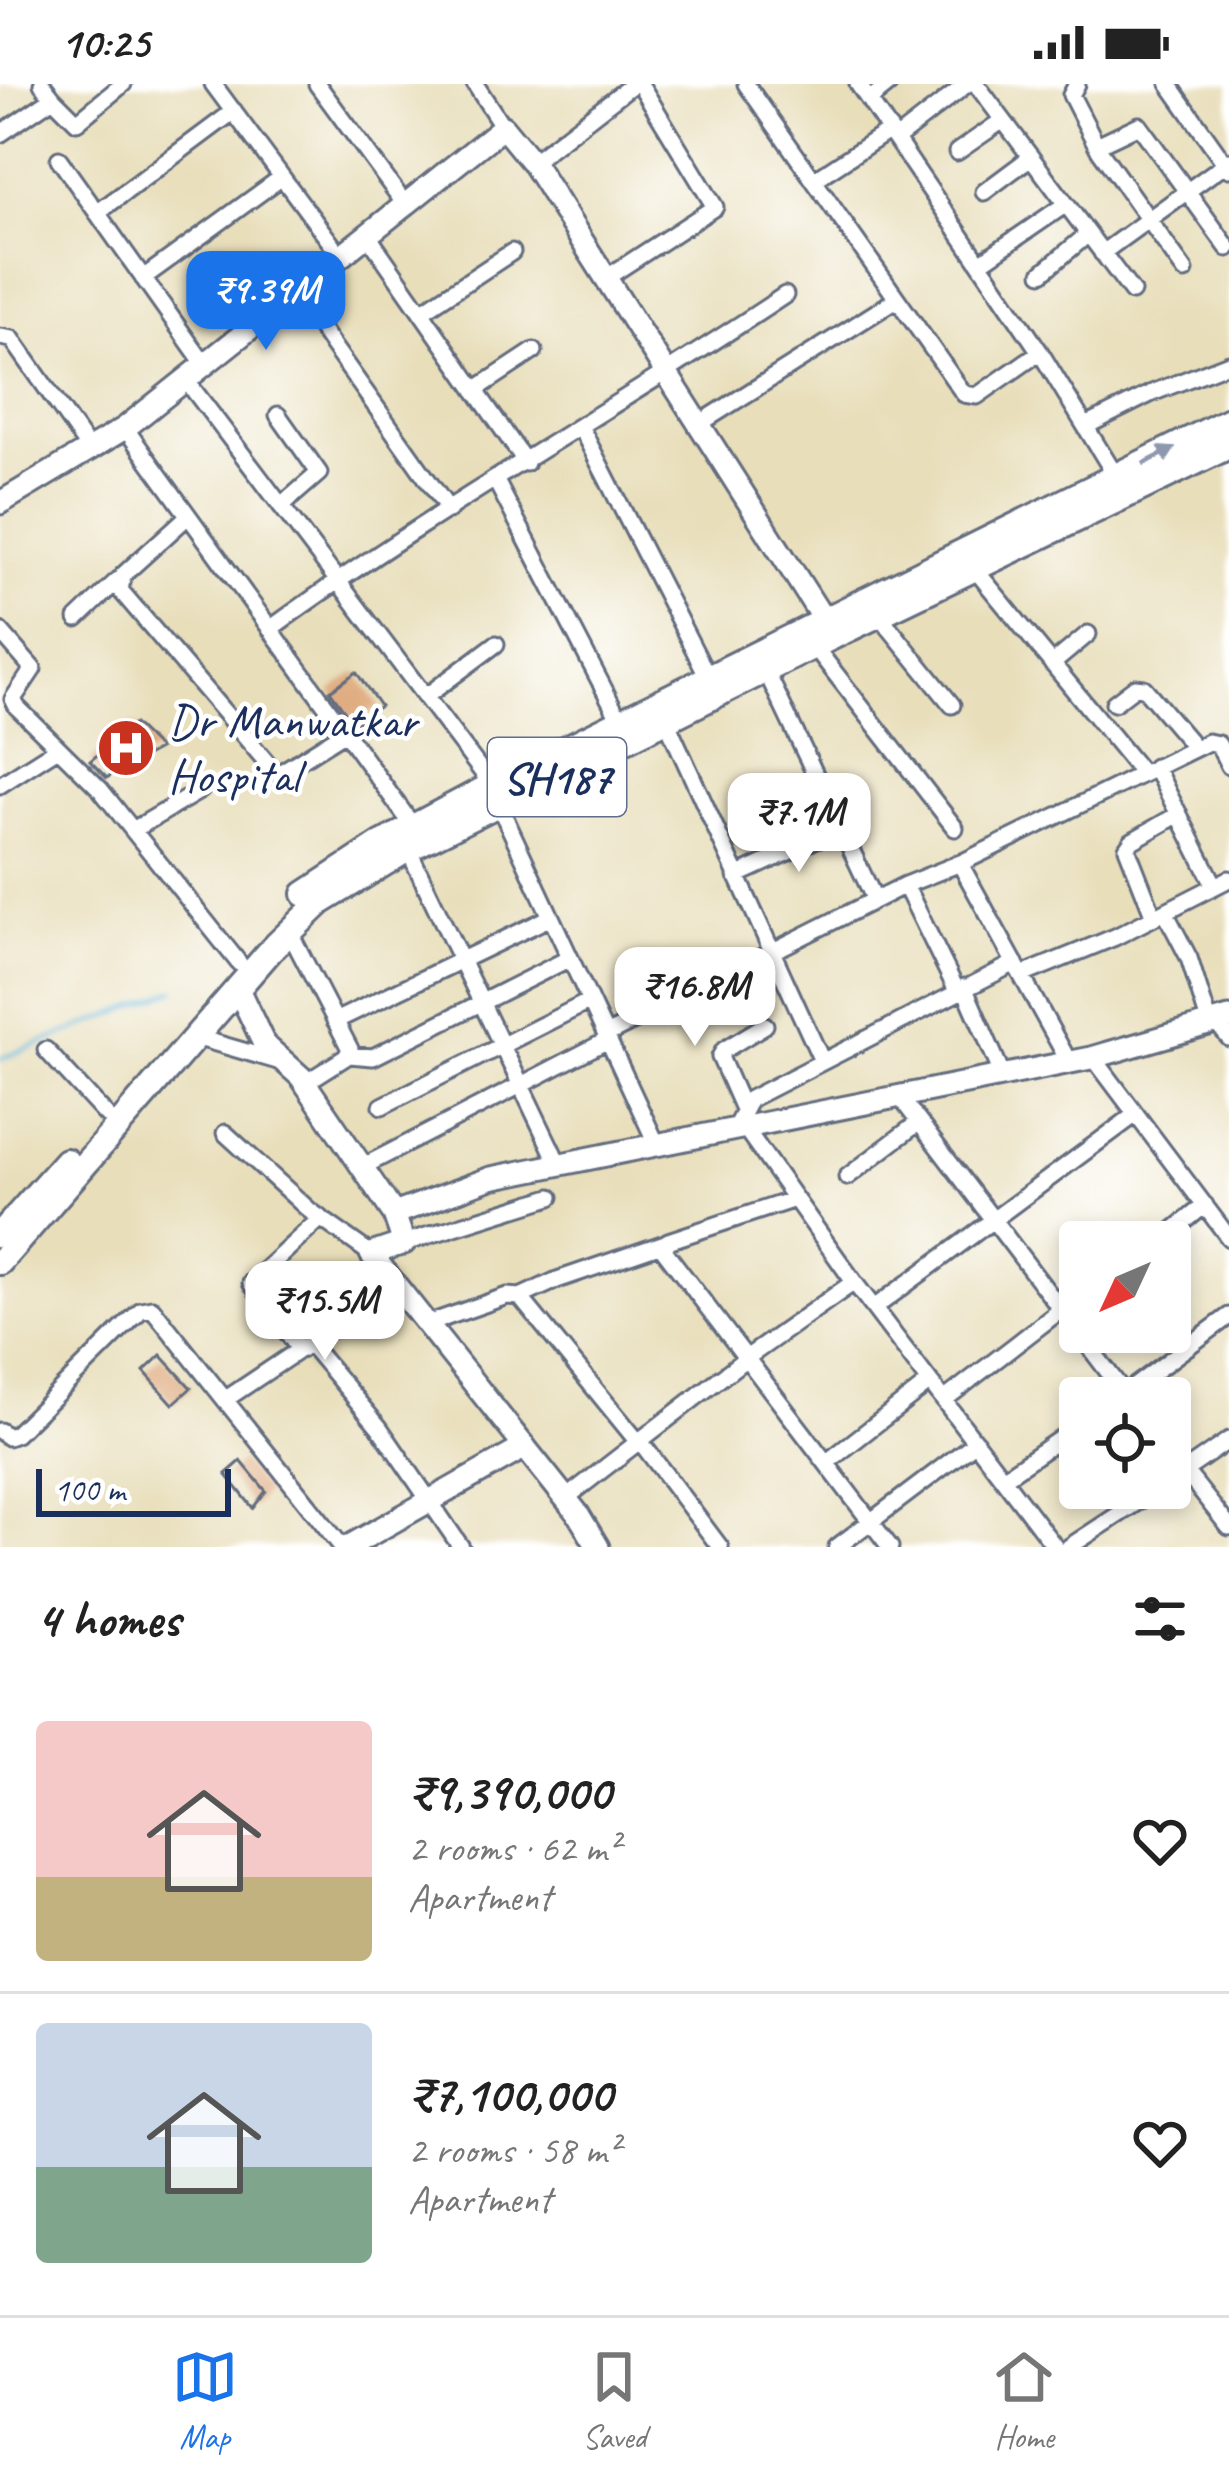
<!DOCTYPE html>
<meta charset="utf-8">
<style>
:root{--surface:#fff;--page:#f6f6f6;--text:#222;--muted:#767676;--line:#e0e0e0;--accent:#1a73e8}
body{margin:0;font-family:Caveat,sans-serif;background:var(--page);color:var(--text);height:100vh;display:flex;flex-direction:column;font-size:45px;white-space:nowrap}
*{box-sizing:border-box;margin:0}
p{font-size:39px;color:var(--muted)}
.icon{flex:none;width:66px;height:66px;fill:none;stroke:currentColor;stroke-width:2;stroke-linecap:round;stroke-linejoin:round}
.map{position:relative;height:1463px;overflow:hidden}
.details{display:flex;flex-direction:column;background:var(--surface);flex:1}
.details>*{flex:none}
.needle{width:78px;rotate:226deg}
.controls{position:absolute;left:1059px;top:1137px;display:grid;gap:24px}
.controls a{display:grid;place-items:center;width:132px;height:132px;border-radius:12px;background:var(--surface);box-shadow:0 6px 18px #0003;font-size:60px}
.scale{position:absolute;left:36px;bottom:30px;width:195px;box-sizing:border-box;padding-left:12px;border:6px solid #1b2f5e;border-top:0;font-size:33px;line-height:42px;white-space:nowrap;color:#1b2f5e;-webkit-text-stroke:9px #fff;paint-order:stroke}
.price{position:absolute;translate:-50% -102px;padding:0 27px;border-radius:24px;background:#fff;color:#222;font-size:39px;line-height:78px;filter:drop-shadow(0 3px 6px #0008)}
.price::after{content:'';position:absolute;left:50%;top:72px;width:36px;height:27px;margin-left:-18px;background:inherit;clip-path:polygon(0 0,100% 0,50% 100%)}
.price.on{background:var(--accent);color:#fff}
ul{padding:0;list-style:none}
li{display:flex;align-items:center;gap:36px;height:300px;padding:0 36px}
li+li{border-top:3px solid var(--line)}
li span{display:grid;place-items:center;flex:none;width:336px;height:240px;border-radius:12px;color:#555}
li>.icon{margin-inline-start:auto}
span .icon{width:144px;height:144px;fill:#fffc;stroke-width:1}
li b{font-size:51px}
h2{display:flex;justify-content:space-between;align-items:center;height:144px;padding:0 36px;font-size:51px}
.status{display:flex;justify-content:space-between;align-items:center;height:84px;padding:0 60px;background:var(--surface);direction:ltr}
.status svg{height:33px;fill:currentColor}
.dock{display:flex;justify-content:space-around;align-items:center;height:168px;border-top:3px solid var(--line);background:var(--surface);font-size:33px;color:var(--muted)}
.dock a{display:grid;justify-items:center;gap:6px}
.dock .on{color:var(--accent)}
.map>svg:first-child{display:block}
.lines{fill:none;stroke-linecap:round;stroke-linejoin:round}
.stream{stroke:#58b3d6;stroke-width:4.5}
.building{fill:#dfab7f}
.minor-casing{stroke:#636c7e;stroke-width:21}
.tertiary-casing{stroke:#636c7e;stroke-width:27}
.primary-casing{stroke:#636c7e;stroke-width:30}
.minor{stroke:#fff;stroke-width:15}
.tertiary{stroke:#fff;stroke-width:21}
.primary{stroke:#fff;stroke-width:24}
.oneway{fill:#8d97ae}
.labels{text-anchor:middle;stroke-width:9;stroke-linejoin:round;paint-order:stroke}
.shield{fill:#fff;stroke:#5f6d8e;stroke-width:3}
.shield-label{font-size:45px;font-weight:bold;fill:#1b2f5e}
.poi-label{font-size:48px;fill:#1b2f5e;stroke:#fff;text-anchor:start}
</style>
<div class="status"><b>10:25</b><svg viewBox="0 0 49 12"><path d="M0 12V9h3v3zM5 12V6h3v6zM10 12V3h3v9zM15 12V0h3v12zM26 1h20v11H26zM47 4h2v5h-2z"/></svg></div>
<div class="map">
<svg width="1229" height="1463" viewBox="0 0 1229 1463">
<rect width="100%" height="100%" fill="#fff"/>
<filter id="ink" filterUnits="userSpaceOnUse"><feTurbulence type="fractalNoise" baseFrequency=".00833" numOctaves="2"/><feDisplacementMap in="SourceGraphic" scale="24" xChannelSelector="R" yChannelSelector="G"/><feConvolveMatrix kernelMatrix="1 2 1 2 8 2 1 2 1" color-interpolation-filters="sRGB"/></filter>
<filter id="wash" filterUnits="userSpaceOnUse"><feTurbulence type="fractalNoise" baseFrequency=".004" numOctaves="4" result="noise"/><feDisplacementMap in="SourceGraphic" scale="48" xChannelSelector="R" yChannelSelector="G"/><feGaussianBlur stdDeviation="2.7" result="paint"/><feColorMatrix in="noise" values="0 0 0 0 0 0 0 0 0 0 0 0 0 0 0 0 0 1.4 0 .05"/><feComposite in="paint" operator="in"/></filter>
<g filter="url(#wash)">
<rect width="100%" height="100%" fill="#e8deba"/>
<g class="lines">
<path class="stream" d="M 0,975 L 175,906"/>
</g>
<g id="blocks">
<path class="building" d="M 356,588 L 380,622 L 354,640 L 330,607 Z
M 134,640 L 159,665 L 139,676 L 135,672 L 107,694 L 90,677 Z
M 161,1271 L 191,1304 L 173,1320 L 144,1287 Z
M 241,1377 L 266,1407 L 253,1424 L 226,1390 Z"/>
</g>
</g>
<g filter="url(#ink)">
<use href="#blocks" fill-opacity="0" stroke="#636c7e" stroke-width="3"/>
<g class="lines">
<g class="minor-casing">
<path id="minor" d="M 42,0 L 53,14
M 213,0 L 342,174
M 317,0 L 407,123
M 475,0 L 503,43
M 746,0 L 964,310 L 977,312 L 1040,268
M 858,0 L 1040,268 L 1120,399
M 976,0 L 1132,208
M 1077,0 L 1071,11 L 1098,64 L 1185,187
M 1169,0 L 1229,85
M 869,16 L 889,0
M 0,50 L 53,14 L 77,38 L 123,0
M 896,55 L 967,0
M 1097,61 L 1139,41 L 1228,164
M 957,68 L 1003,36
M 59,75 L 205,281
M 532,78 L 633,0
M 814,96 L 890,46
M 984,108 L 1031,73
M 97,129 L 234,27
M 369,153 L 526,379
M 1102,169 L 1229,77
M 980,179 L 1066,120
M 1042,189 L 1088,150
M 143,194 L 282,93
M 606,194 L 715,123 L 640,0
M 296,210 L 449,426
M 421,228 L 512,168
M 0,253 L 12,255 L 89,365
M 186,296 L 492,701
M 475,306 L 534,267
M 278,331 L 319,389 L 281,422
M 699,340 L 897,215
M 1086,342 L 1152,309 L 1229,279
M 125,344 L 413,742
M 581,344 L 709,595
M 496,397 L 621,638
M 188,432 L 123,491 L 120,506 L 275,688 L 283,687 L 345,648
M 969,478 L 1142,689
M 879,531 L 952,621
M 77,535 L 119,495
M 270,545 C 435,425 615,325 785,211
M 0,547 L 33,585 L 13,615 L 17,623 L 100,705 L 239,879
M 814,562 L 955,744
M 1052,580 L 1088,550
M 766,587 L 875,816
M 425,613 L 496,560
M 1114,619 L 1135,603 L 1144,604 L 1195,664
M 667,638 L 822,977
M 1155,683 L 1215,802
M 0,701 L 58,664
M 499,721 L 657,1061
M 133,746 L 201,706
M 408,765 L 559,1081
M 736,792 L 841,744
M 905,801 L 957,907
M 1165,828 L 1189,874 L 1210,941
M 1154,833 L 1127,764 L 1132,757 L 1179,730
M 289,847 L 350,965 L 346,973 L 305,999
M 1022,891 L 1115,853 L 1229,795
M 964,903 L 1003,992
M 335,937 L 551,833
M 1217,939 L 1229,954
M 606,951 L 905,801 L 963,778
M 195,953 L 281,978
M 46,966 L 106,1031
M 349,971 L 373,973 L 570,874
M 1093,973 L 1229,1154
M 1069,978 L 963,785 L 963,778 L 1208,658 L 1218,660 L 1229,682
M 900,1013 L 1128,1314
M 382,1022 L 590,917
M 742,1023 L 720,973 L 724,966 L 765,941
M 745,1044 L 854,1198 L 1055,1463
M 734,1046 L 750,1015 L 1015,879
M 225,1049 L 309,1126 L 371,1170
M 362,1083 L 608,956
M 847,1093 L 919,1038
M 795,1115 L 668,1157 L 664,1166 L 890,1463
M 1159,1158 L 1205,1121
M 404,1159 L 551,1113
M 520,1213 L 557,1196 L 665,1159
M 874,1224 L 1136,1030
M 427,1240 L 507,1212 L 520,1213 L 638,1358
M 309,1259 L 379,1343 L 461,1463
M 300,1266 L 251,1199 L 321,1134
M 1119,1314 L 1229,1232
M 226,1315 L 396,1201
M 944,1316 L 1062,1225
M 0,1347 L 8,1353 L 16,1350 L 141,1226 L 152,1224 L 342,1463
M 640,1357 L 720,1463
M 1170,1368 L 1229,1443
M 826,1379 L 930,1298
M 1003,1394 L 1080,1341
M 1170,1397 L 1229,1356
M 566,1414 L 745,1275 L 854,1198
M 837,1463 L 976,1358
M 1069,1463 L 1159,1404"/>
</g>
<g class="tertiary-casing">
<path id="tertiary" d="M 0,419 L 125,344 L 503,43 L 532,78 L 825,538
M 238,905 L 264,960 L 301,993 L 394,1130 L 491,1094 L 1091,974 L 1229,934
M 394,1130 L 404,1159 L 371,1170 L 578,1430 L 598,1463
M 348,1463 L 525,1363"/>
</g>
<g class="primary-casing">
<path id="primary" d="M 305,810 L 381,760 L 492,701 L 1229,336
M 0,1151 L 66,1077
M 0,1178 L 271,866 L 321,818 L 408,765 L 832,553 L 1229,362"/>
</g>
<use href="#minor" class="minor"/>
<use href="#tertiary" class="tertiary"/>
<use href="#primary" class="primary"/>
</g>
<defs><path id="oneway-solid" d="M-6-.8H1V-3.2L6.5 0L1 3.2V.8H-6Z" transform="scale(3)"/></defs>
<use class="oneway" href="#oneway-solid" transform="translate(1159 372) rotate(-27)"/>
</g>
<defs>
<g id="hospital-disc" transform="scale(3)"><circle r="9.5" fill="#c8321e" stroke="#fff"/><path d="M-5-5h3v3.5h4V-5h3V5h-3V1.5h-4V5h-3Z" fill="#fff"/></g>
</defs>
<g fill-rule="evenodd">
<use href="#hospital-disc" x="126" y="664"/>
</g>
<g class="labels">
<rect class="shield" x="488" y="654" width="138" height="78" rx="9"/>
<g class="shield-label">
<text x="557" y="709">SH187</text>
</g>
<g class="poi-label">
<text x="168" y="653">Dr Manwatkar<tspan x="168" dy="55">Hospital</tspan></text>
</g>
</g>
</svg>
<div class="controls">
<a><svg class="needle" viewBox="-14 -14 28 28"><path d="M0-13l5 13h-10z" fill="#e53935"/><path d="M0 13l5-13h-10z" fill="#767676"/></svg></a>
<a><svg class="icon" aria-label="locate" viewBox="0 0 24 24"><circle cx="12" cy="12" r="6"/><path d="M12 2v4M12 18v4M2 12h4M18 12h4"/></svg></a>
</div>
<div class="scale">100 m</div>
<b class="price on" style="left:266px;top:269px">₹9.39M</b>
<b class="price" style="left:799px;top:791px">₹7.1M</b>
<b class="price" style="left:695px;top:965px">₹16.8M</b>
<b class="price" style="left:325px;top:1279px">₹15.5M</b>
</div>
<section class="details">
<h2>4 homes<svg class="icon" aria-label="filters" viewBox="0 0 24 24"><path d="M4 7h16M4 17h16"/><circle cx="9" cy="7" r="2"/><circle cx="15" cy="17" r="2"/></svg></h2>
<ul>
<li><span style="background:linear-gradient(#f6c9c9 65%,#c2b280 0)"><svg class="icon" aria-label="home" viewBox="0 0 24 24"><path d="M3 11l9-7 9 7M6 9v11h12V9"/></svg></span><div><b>₹9,390,000</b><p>2 rooms · 62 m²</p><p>Apartment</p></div><svg class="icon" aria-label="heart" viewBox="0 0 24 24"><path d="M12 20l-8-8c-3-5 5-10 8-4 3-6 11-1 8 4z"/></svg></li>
<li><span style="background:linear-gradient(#c9d6e8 60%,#7fa58c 0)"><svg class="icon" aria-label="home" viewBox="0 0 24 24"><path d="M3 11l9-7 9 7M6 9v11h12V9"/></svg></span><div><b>₹7,100,000</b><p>2 rooms · 58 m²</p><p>Apartment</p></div><svg class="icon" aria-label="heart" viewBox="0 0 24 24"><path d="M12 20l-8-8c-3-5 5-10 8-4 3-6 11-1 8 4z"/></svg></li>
</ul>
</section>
<nav class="dock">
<a class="on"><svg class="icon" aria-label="map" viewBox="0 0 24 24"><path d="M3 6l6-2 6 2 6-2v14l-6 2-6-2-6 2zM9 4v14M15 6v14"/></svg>Map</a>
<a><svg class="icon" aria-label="saved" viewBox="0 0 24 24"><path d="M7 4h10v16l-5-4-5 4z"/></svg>Saved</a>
<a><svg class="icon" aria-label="home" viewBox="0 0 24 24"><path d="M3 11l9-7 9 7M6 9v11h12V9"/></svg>Home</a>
</nav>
